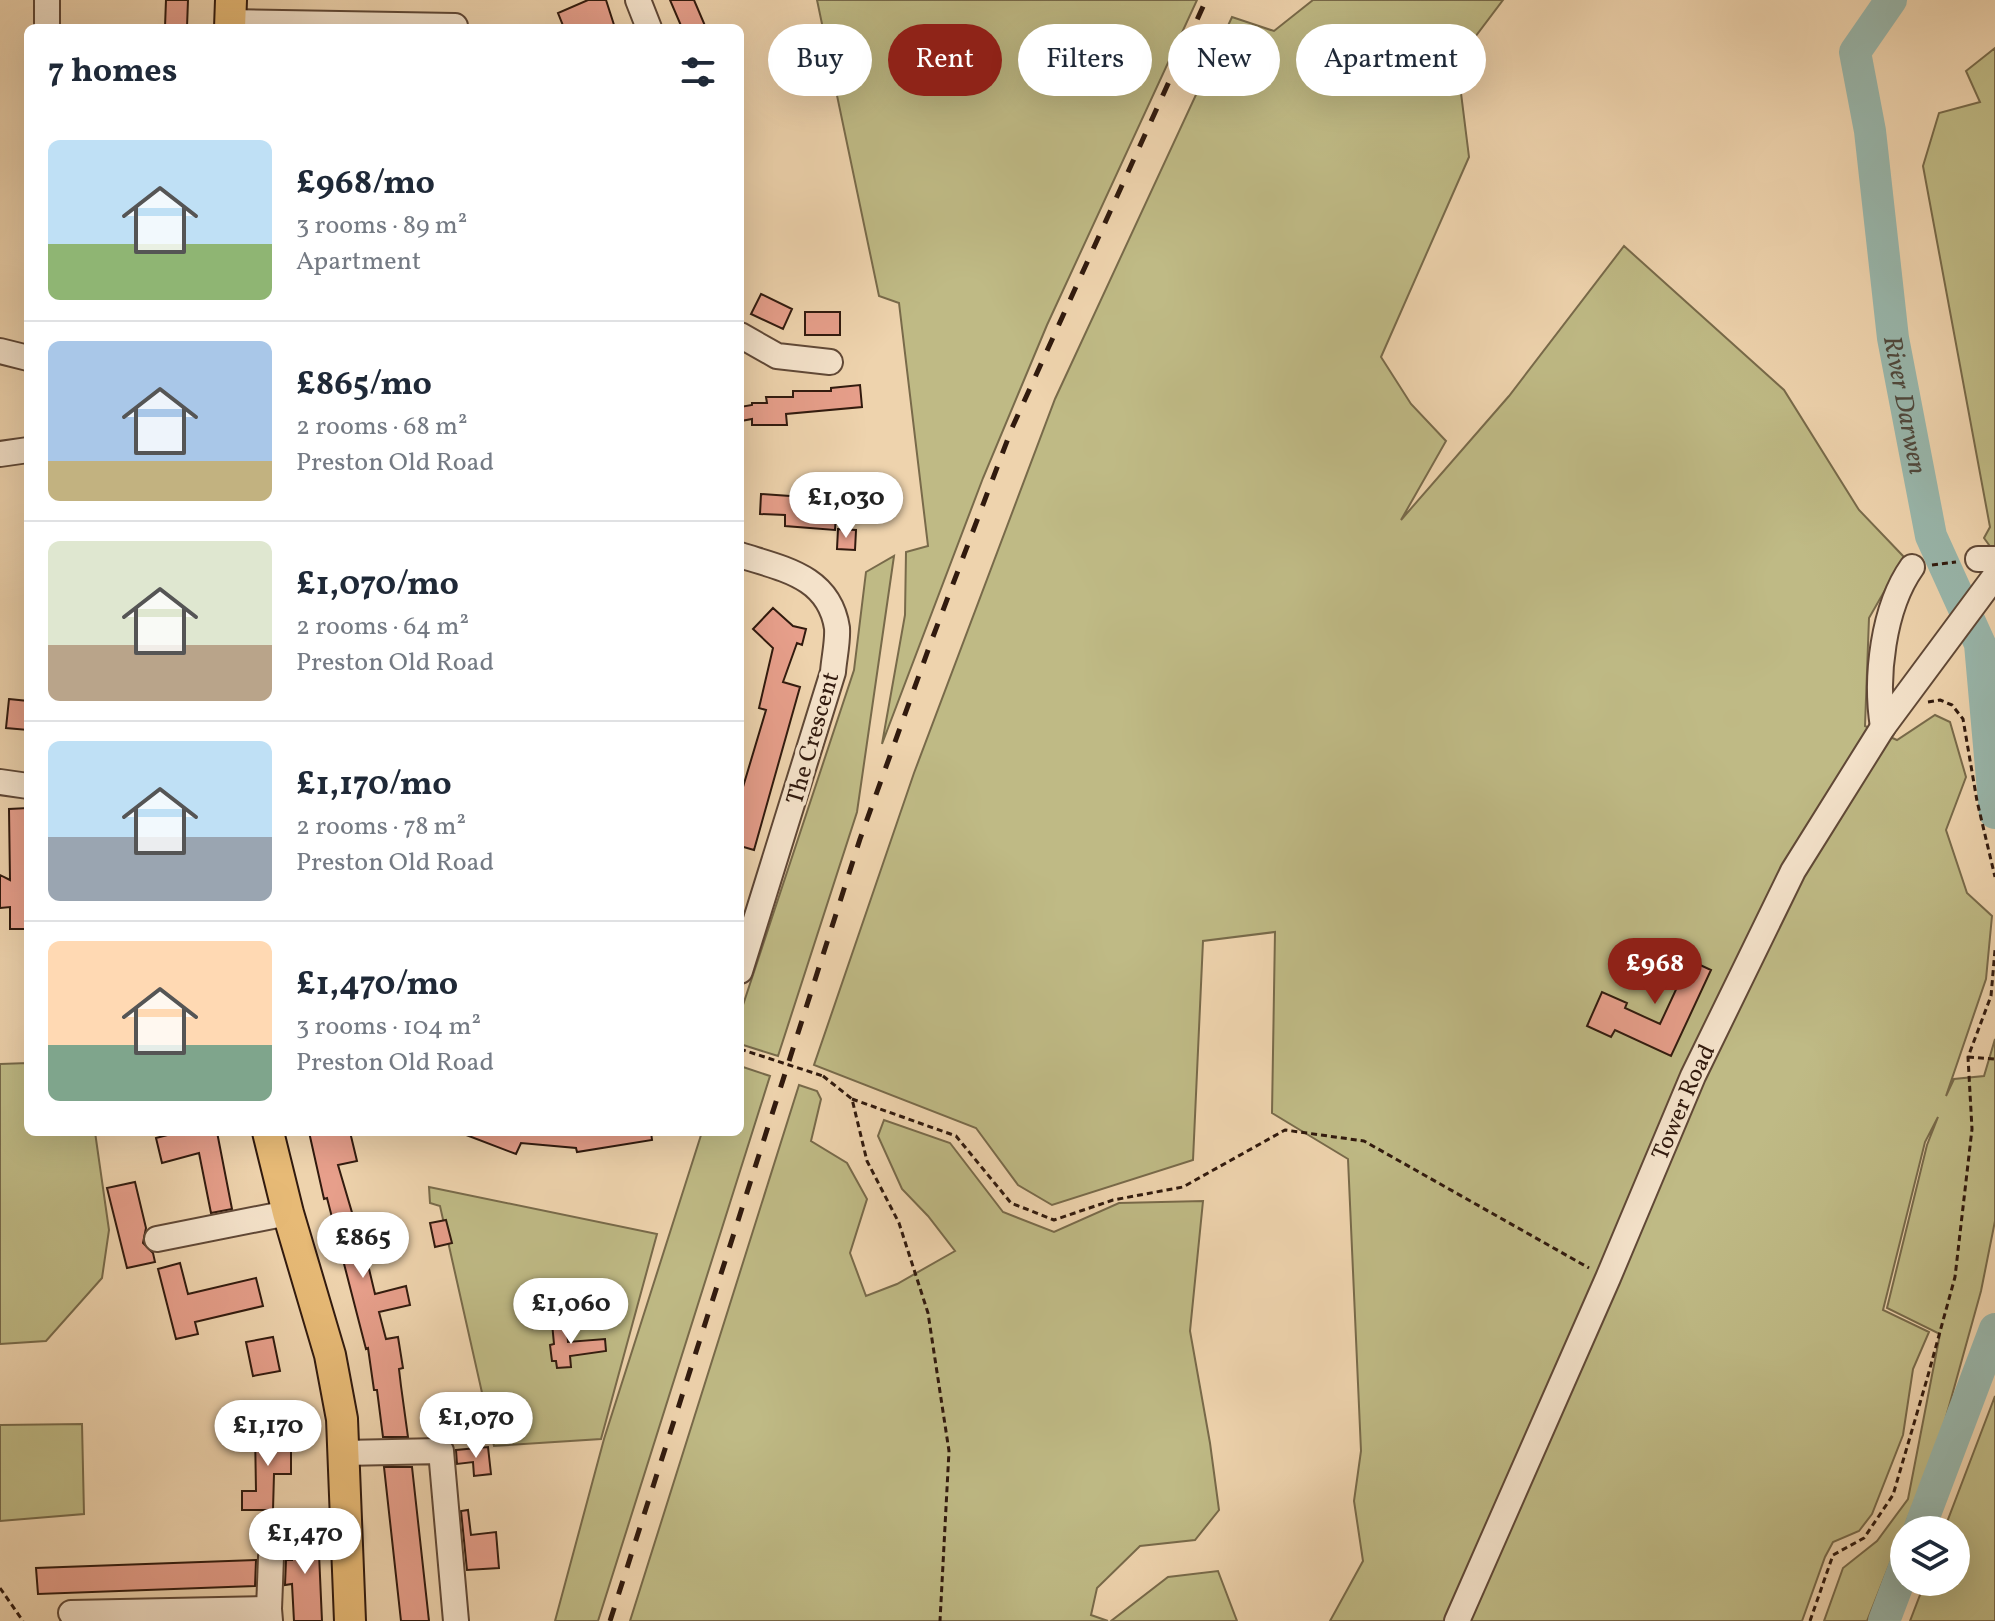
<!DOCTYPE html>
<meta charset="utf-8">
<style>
:root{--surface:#fff;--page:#f2f2f3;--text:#1f2937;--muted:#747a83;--line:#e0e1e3;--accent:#8f2418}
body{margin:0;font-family:Vollkorn,serif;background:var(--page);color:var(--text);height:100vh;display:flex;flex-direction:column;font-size:30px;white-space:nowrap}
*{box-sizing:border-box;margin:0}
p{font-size:26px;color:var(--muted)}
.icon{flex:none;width:44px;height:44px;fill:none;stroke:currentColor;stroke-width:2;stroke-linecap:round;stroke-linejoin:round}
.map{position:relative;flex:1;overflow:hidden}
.panel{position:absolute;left:24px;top:24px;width:720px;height:1112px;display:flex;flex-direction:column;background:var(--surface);border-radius:12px;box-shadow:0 8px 32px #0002}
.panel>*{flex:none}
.banner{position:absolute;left:768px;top:24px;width:760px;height:72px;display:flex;gap:16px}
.fabs{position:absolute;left:1890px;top:1516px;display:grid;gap:16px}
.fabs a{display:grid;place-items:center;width:80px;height:80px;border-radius:50%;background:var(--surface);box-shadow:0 8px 32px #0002;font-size:40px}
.price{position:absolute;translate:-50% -68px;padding:0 18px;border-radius:28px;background:#fff;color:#222;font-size:26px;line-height:52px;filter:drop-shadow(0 2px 4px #0008)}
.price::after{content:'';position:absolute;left:50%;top:48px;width:24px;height:18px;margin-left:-12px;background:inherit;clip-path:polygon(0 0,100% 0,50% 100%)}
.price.on{background:var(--accent);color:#fff}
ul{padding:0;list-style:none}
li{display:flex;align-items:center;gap:24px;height:200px;padding:0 24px}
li+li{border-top:2px solid var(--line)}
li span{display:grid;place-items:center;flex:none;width:224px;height:160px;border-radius:12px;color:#555}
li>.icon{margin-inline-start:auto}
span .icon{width:96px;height:96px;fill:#fffc;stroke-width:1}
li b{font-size:34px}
h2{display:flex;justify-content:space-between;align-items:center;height:96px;padding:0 24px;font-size:34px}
.pill{padding:0 28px;border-radius:36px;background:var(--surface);box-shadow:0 8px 32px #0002;font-size:28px;line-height:72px}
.pill.on{background:var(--accent);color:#fff}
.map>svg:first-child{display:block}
.green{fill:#bfba85;stroke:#786a4a;stroke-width:2}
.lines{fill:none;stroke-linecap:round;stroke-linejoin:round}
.river{stroke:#99b7ac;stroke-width:32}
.building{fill:#e79f8b;stroke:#311a0e;stroke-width:2}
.minor-casing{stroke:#604836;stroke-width:28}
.major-casing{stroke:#311a0e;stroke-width:34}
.path{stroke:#311a0e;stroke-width:3;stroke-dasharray:6 4;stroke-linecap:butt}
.minor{stroke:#f4e2ca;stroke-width:24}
.major{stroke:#e7ba76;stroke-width:30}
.rail{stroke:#311a0e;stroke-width:5;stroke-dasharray:14 14;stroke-linecap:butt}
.path-bridge{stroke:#311a0e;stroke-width:3;stroke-dasharray:6 4;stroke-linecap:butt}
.labels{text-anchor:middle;stroke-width:8;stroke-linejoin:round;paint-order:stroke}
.street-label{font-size:24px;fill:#311a0e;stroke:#f4e2ca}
.water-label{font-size:26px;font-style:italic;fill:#50493d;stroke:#f4e2ca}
</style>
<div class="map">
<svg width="1995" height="1621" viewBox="0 0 1995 1621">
<rect width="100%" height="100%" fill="#eed3ad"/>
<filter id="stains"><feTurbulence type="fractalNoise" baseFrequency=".0025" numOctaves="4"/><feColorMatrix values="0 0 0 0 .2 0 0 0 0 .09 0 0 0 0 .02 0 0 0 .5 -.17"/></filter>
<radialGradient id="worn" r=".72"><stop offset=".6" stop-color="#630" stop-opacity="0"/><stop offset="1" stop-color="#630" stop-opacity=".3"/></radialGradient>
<path class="green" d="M 817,0 L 1197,0 L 1047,325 L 983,478 L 882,744 L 905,615 L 906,552 L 928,546 L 899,303 L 879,296 Z
M 1313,0 L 1503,0 L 1457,61 L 1469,157 L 1381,357 L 1411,404 L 1446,441 L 1401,520 L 1509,396 L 1624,246 L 1784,390 L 1859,510 L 1904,557 L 1869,618 L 1865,726 L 1897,740 L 1935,715 L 1950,722 L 1966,777 L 1946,830 L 1967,893 L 1992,916 L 1986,979 L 1946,1096 L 1954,1079 L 1984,1076 L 1995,1039 L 1995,1221 L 1981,1291 L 1941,1435 L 1867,1621 L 1824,1621 L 1843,1568 L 1877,1541 L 1908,1499 L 1940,1334 L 1887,1308 L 1927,1145 L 1938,1117 L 1925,1142 L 1883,1310 L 1929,1332 L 1913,1369 L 1903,1435 L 1872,1514 L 1859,1531 L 1833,1542 L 1825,1557 L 1802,1621 L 1330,1621 L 1363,1561 L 1354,1501 L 1361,1451 L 1348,1159 L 1272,1113 L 1275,932 L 1203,941 L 1193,1160 L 1052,1205 L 1018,1185 L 976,1128 L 814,1065 L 914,773 L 1055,399 L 1232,17 L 1274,31 Z
M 1995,48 L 1995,548 L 1992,549 L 1984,538 L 1990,527 L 1923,166 L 1939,113 L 1980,102 L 1966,71 Z
M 894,556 L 857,812 L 778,1056 L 740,1044 L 740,1014 L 854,670 L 866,572 Z
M 28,1063 L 28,1132 L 95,1132 L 109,1230 L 102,1278 L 46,1341 L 0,1344 L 0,1064 Z
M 740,1066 L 770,1076 L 598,1621 L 555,1621 L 604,1439 L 702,1132 L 740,1132 Z
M 799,1085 L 817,1091 L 821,1099 L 811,1141 L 847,1163 L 867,1199 L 850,1253 L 866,1296 L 897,1284 L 955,1251 L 928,1216 L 902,1189 L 878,1136 L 884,1120 L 950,1143 L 1003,1212 L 1054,1232 L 1119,1203 L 1203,1201 L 1190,1331 L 1210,1443 L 1219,1510 L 1195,1540 L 1140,1546 L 1097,1588 L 1091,1615 L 1108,1621 L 630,1621 Z
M 429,1187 L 657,1234 L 601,1439 L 494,1446 L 440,1206 L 430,1203 Z
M 1995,1396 L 1995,1621 L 1910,1621 L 1925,1582 L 1956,1582 L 1956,1530 L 1944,1530 Z
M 82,1424 L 84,1514 L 0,1521 L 0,1425 Z
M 1218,1571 L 1237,1621 L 1111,1621 L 1168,1577 Z"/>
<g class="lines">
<g class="river">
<path id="s1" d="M 1891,0 L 1855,52 L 1870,131 L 1893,338 L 1931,536 L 1980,644 L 1995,813"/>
<path d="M 1919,1530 L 1995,1329"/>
<path d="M 1884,1621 L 1904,1568"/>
</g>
</g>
<path class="building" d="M 166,0 L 188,0 L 187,27 L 165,27 Z
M 588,0 L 606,0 L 615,28 L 564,28 L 558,13 Z
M 670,0 L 694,0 L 706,28 L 682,28 Z
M 761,294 L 792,309 L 783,329 L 751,314 Z
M 805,312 L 840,312 L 840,335 L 805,335 Z
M 860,385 L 862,407 L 786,414 L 787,425 L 752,425 L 752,419 L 741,421 L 740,407 L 752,405 L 752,403 L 767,403 L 766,397 L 793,397 L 793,391 L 831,391 L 831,388 Z
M 761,494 L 818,498 L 817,514 L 836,515 L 835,530 L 785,526 L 785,515 L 760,514 Z
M 838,529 L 856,530 L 855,550 L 837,549 Z
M 773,608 L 793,626 L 806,629 L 802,645 L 797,643 L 783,682 L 800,687 L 754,850 L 740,846 L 740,797 L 766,710 L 759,708 L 773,648 L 753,629 Z
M 9,699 L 28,701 L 28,730 L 6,728 Z
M 28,808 L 28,929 L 10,929 L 10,907 L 0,908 L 0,875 L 10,880 L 9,809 Z
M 1657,945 L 1711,970 L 1671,1056 L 1615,1030 L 1611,1037 L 1587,1026 L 1602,992 L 1627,1003 L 1625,1008 L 1660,1024 L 1680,981 L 1648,966 Z
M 179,1132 L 217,1132 L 232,1209 L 211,1213 L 199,1153 L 162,1163 L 156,1138 Z
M 309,1132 L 350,1132 L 357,1161 L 338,1165 L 356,1226 L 368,1223 L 373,1245 L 364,1248 L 375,1294 L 406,1286 L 410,1305 L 379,1312 L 386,1339 L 398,1337 L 403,1368 L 399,1369 L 401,1386 L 408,1437 L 383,1437 L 377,1390 L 374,1390 L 368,1348 L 366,1349 L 327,1198 L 324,1199 Z
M 651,1132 L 652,1140 L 577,1152 L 576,1148 L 521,1143 L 516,1154 L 461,1133 Z
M 135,1182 L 146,1228 L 143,1243 L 153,1253 L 155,1262 L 127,1268 L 107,1188 Z
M 446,1220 L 452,1243 L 435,1247 L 430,1223 Z
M 180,1263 L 188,1294 L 256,1278 L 263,1306 L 195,1322 L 198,1334 L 176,1339 L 158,1269 Z
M 566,1322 L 568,1342 L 605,1339 L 606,1351 L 570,1356 L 571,1367 L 557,1368 L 556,1361 L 552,1361 L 550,1345 L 554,1344 L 552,1323 Z
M 273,1337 L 280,1371 L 253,1376 L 246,1342 Z
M 291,1430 L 291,1474 L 274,1474 L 273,1510 L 242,1510 L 242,1491 L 256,1491 L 255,1431 Z
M 488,1447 L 491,1474 L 474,1476 L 473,1462 L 457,1464 L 456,1450 Z
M 384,1467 L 412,1467 L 429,1621 L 401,1621 Z
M 468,1510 L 471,1535 L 496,1532 L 499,1568 L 467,1570 L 461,1511 Z
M 318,1531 L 322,1621 L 294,1621 L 292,1584 L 285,1585 L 286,1560 L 292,1560 L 291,1532 Z
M 256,1560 L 255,1586 L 38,1594 L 36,1568 Z"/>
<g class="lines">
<g class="minor-casing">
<g id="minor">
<path d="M 638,0 L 649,28"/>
<path d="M 230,22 L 455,26"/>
<path d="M 47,28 L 47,0"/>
<path d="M 740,335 L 777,356 L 830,362"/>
<path d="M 0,351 L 28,358"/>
<path d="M 0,454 L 28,450"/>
<path d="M 740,555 C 783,569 829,576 837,628 C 838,642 834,658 833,672 L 740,971"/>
<path d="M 1978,559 L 1995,559"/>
<path d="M 1883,727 C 1875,678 1883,608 1912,567"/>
<path d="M 0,782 L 28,786"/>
<path d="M 157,1239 L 288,1213"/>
<path d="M 343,1453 L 441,1451 L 456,1621"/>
<path d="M 269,1609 L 271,1557"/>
<path d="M 71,1613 L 269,1609 L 270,1621"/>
<path id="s2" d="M 1457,1621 L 1608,1278 L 1693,1076 L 1793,871 L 1883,727 L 1995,576"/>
</g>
</g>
<g class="major-casing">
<path id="major" d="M 230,28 L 231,0
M 268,1132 L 288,1213 L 330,1355 L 342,1419 L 350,1621"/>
</g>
<path class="path" d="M 1932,565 L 1956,562
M 1928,702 L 1940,700 L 1952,705 L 1963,719 L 1977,801 L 1995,877
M 1968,1057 L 1995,1059
M 823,1076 L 852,1099 L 867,1161 L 899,1223 L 928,1313 L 949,1451 L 940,1621
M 852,1099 L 956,1136 L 1011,1203 L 1054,1220 L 1113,1200 L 1183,1187 L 1285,1130 L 1364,1141 L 1589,1268
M 0,1588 L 23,1621
M 1810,1621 L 1833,1555 L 1864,1538 L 1893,1495 L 1927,1379 L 1955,1277 L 1972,1129 L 1968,1057 L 1991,996 L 1995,950"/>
<use href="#minor" class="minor"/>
<use href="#major" class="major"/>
<path class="rail" d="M 610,1621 L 860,839 L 931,642 L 1012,428 L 1206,0"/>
<path class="path-bridge" d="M 740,1049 L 823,1076"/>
</g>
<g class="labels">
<g class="street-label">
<text transform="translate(812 738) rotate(-74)" y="8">The Crescent</text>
<text dy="8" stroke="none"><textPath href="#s2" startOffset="566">Tower Road</textPath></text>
</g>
<g class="water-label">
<text dy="9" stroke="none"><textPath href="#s1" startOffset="420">River Darwen</textPath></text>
</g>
</g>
<rect width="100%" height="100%" filter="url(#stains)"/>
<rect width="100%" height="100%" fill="url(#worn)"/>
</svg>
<div class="fabs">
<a><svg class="icon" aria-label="layers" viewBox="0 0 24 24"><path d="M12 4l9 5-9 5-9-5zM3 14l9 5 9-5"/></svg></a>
</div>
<b class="price" style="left:846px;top:540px">£1,030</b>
<b class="price on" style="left:1655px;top:1006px">£968</b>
<b class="price" style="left:363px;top:1280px">£865</b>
<b class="price" style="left:571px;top:1346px">£1,060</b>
<b class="price" style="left:476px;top:1460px">£1,070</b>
<b class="price" style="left:268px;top:1468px">£1,170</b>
<b class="price" style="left:305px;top:1576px">£1,470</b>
<div class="banner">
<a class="pill">Buy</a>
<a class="pill on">Rent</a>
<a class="pill">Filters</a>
<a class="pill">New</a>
<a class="pill">Apartment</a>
</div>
<section class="panel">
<h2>7 homes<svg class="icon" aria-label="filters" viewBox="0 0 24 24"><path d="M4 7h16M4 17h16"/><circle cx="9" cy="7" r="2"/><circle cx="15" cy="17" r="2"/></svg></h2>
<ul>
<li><span style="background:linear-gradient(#bfe0f5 65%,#8fb573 0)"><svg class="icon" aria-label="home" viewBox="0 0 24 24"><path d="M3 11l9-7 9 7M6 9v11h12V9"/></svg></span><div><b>£968/mo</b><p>3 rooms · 89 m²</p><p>Apartment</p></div></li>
<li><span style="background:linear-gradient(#a9c7e8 75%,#c2b280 0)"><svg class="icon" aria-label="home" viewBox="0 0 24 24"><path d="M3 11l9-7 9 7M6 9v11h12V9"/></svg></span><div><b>£865/mo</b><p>2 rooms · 68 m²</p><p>Preston Old Road</p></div></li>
<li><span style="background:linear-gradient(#dfe7d0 65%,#b9a48a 0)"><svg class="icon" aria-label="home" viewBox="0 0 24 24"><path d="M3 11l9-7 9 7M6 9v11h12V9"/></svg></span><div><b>£1,070/mo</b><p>2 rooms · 64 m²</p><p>Preston Old Road</p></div></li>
<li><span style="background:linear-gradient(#bfe0f5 60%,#9aa5b1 0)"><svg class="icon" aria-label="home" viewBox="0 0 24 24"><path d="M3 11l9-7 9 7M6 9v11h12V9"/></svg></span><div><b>£1,170/mo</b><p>2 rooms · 78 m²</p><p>Preston Old Road</p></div></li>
<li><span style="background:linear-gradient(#ffd9b3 65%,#7fa58c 0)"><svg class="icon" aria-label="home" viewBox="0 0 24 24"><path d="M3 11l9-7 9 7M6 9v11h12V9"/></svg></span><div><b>£1,470/mo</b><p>3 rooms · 104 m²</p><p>Preston Old Road</p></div></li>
</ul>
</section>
</div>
